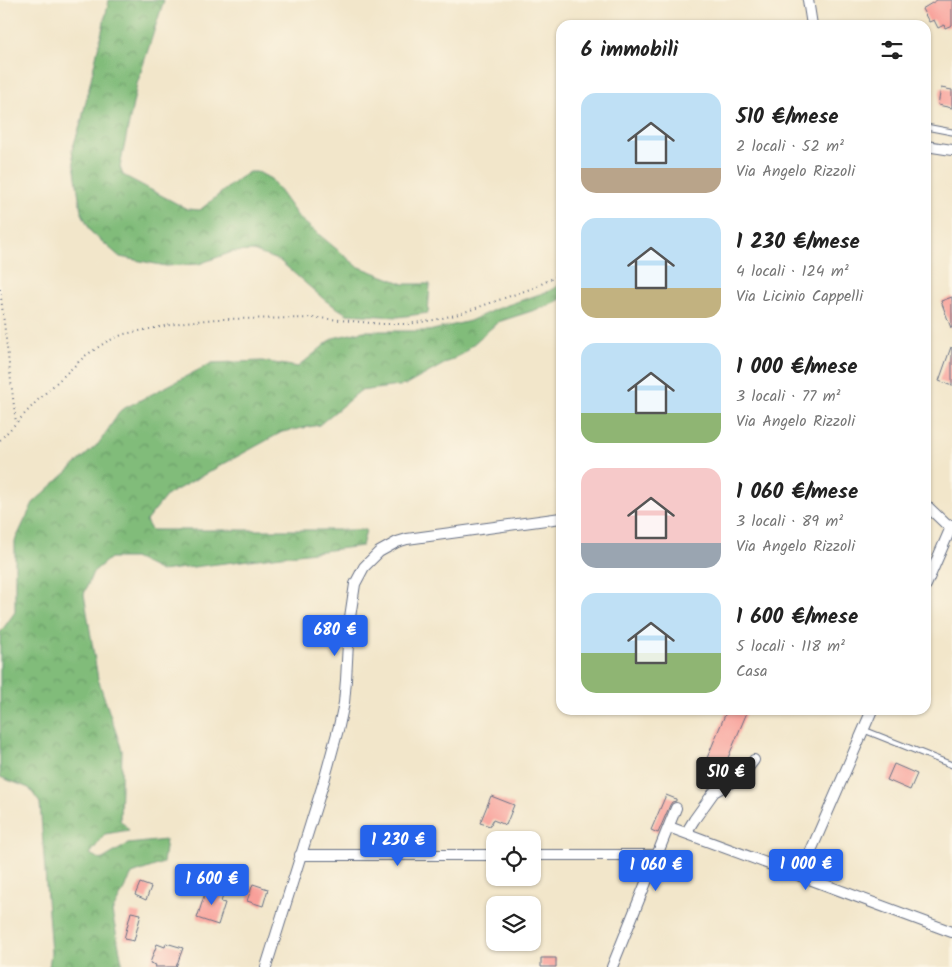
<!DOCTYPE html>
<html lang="it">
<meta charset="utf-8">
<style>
:root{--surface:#fff;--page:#f6f6f6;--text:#222;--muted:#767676;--accent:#2563eb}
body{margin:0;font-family:Kalam,sans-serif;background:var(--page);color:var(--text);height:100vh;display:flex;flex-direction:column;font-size:19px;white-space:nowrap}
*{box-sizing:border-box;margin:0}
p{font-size:16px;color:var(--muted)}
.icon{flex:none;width:28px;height:28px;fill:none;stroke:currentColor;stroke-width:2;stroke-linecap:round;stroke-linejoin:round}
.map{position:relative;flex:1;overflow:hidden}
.panel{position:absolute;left:556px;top:20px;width:375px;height:695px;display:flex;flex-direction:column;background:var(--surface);border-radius:15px;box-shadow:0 1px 4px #0004}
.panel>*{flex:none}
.buttons{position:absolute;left:486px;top:831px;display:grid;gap:10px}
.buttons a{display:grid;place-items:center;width:55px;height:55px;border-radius:10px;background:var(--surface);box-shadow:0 1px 4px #0004;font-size:25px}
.price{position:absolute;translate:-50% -42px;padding:0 11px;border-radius:5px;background:var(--accent);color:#fff;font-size:16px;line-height:32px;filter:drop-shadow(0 1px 2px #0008)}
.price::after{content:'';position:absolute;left:50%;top:30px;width:15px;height:11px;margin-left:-8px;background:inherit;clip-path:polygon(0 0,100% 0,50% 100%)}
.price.active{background:#222;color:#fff}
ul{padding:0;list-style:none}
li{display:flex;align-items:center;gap:15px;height:125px;padding:0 25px}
li span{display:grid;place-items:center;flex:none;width:140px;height:100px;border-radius:15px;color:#555}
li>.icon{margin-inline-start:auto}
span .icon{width:60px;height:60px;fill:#fffc;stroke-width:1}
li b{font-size:21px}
h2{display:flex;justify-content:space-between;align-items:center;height:60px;padding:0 25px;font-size:21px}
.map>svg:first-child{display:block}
.forest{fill:url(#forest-crowns);stroke:#4e766c}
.building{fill:#f8a09a}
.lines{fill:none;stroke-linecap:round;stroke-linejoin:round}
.service-casing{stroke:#666f84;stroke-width:7}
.minor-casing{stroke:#666f84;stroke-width:12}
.path{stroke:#666f84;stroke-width:2;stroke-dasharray:1 4;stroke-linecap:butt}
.service{stroke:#fff;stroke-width:5}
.minor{stroke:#fff;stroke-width:10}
</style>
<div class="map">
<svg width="952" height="967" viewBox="0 0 952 967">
<defs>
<pattern id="forest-crowns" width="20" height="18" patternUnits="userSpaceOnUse" patternTransform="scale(1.25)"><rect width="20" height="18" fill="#81bc7a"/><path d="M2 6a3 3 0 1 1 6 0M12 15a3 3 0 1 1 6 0" fill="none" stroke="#699967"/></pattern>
</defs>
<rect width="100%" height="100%" fill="#fcf5e5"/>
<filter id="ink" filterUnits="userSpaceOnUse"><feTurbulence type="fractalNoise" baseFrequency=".02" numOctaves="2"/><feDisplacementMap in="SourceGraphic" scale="10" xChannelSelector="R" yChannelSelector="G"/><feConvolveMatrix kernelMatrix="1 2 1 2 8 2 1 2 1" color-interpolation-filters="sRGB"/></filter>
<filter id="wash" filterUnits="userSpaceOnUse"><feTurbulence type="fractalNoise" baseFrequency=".0096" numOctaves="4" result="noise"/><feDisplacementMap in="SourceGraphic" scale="20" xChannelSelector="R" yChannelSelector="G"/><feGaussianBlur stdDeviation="1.12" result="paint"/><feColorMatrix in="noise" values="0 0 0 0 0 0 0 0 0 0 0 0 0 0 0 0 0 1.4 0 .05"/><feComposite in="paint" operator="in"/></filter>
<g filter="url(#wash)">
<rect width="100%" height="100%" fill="#f2e6ca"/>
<path class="forest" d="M 109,0 L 164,0 L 137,84 L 120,167 L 123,175 L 187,209 L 200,210 L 238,179 L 249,172 L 258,172 L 271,179 L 299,218 L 357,266 L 404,284 L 430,284 L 428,313 L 398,317 L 347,314 L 326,301 L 280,261 L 253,251 L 232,252 L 199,264 L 166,266 L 120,257 L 91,232 L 81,211 L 72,150 L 81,123 Z
M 561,284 L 561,299 L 550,305 L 498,322 L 462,354 L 406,385 L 360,391 L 319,425 L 282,432 L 167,495 L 146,521 L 151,530 L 366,530 L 362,546 L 161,571 L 134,558 L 110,558 L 93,572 L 84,594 L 98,679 L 122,750 L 120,820 L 129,830 L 105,834 L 90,854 L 101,860 L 128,844 L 166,840 L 163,863 L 132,874 L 112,912 L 123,967 L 49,967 L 51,953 L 40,803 L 29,788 L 0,777 L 0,633 L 15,612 L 15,541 L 33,503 L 99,443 L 121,410 L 212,363 L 262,361 L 298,367 L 333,338 L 364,331 L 429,331 L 470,321 L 496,309 L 549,291 Z"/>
<g id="blocks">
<path class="building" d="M 937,0 L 952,0 L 952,25 L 945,28 L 944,25 L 938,28 L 934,20 L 929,22 L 922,9 Z
M 941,88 L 952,90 L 952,108 L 938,105 Z
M 952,297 L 952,328 L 951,328 L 941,301 Z
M 951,347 L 952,348 L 952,386 L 939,381 Z
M 727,710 L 748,710 L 725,765 L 707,758 Z
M 894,764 L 917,774 L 910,790 L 887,780 Z
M 666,795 L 676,799 L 676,801 L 672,802 L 670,805 L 658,833 L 651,830 Z
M 491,796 L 514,805 L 506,825 L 493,820 L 490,826 L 480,823 Z
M 140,883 L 151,887 L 146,900 L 135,895 Z
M 253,884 L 268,889 L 263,906 L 247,901 Z
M 207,887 L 224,892 L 221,902 L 225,903 L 218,925 L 197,918 Z
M 131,912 L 141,914 L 134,941 L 124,939 Z
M 166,943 L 183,948 L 176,967 L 155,967 L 156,965 L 150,963 L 157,944 L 165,947 Z
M 541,958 L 556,958 L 556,967 L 541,967 Z"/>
</g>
</g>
<g filter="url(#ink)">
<use href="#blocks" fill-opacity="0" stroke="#666f84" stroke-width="1"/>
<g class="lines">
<g class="service-casing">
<path id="service" d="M 926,127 L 952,132
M 864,730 L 952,765"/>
</g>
<g class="minor-casing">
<path id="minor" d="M 808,0 L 812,25
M 926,146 L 952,150
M 926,505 L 951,529
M 926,585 L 952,525
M 669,827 L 952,932
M 686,833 L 694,820 L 714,792 L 741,777 L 754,760
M 300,855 L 495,855
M 532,855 L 657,855
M 800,876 L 872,710
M 266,967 L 324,781 L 339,726 L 344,703 L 346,680 L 349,624 L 355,584 L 364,567 L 379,552 L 397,542 L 407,539 L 561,518
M 612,967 L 676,808"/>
</g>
<path class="path" d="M 0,289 L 16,423
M 0,440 L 38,400 L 85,356 L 106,342 L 124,334 L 185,322 L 217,319 L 319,318 L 382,324 L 408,324 L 434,320 L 459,314 L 533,288 L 561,274"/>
<use href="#service" class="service"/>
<use href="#minor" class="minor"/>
</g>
</g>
</svg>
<div class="buttons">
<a><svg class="icon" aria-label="locate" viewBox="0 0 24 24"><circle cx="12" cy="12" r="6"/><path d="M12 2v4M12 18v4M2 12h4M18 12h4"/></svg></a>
<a><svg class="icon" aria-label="layers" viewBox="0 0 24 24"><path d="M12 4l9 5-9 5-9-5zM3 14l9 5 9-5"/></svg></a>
</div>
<b class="price" style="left:335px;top:657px">680 €</b>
<b class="price active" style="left:726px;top:799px">510 €</b>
<b class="price" style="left:398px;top:867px">1 230 €</b>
<b class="price" style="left:806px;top:891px">1 000 €</b>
<b class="price" style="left:656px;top:892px">1 060 €</b>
<b class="price" style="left:212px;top:906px">1 600 €</b>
<section class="panel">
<h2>6 immobili<svg class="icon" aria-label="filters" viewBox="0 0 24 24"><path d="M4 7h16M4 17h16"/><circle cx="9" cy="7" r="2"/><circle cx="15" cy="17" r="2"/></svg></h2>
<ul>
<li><span style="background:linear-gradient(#bfe0f5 75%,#b9a48a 0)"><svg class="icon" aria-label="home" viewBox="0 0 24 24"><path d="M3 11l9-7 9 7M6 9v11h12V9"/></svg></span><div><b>510 €/mese</b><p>2 locali · 52 m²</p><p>Via Angelo Rizzoli</p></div></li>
<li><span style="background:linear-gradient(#bfe0f5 70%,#c2b280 0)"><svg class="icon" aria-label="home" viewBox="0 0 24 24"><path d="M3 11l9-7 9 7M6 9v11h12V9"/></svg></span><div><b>1 230 €/mese</b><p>4 locali · 124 m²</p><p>Via Licinio Cappelli</p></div></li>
<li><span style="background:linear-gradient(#bfe0f5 70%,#8fb573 0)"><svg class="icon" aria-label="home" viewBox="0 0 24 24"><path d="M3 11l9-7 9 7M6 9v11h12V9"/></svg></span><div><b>1 000 €/mese</b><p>3 locali · 77 m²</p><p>Via Angelo Rizzoli</p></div></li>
<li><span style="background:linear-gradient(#f6c9c9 75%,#9aa5b1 0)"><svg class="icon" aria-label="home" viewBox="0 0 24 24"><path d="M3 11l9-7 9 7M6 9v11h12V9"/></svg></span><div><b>1 060 €/mese</b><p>3 locali · 89 m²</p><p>Via Angelo Rizzoli</p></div></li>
<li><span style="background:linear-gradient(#bfe0f5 60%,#8fb573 0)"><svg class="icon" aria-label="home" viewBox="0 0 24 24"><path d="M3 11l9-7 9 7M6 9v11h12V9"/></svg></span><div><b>1 600 €/mese</b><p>5 locali · 118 m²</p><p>Casa</p></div></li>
</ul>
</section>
</div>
